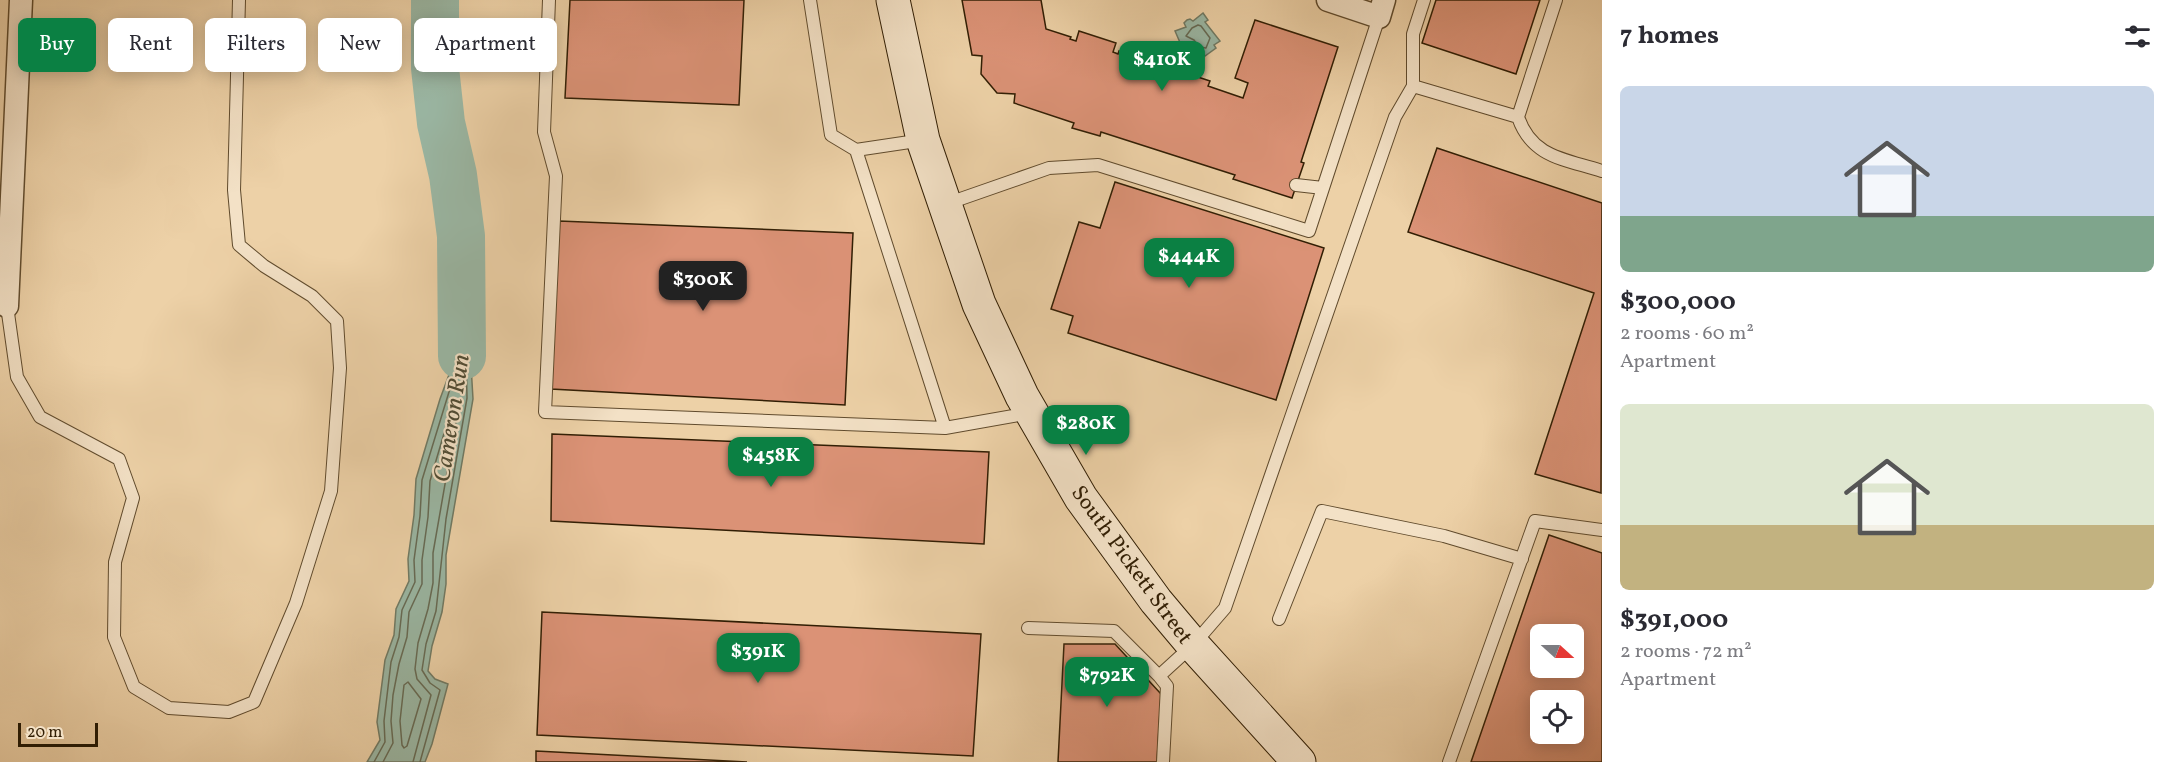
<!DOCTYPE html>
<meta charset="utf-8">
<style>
:root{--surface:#fff;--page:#f7f7f7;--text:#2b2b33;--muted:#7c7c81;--accent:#0b8043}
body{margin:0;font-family:Vollkorn,serif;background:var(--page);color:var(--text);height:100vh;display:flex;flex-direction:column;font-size:22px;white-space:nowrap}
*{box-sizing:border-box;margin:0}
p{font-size:20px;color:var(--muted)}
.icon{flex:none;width:33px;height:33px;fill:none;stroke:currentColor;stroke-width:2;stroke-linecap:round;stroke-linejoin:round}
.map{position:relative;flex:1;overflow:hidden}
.details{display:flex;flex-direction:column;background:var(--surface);width:570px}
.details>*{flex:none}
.banner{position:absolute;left:18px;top:18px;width:570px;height:54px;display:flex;gap:12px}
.needle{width:39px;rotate:111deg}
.fabs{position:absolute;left:1530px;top:624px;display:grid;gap:12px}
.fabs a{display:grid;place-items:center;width:54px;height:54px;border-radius:9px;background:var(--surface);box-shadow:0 3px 15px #0003;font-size:30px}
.scale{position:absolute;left:18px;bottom:15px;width:80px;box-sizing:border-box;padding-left:6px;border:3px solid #311e04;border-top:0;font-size:16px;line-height:21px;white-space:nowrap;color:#311e04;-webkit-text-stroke:4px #f3e1c6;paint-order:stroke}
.price{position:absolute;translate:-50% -51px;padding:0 14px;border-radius:12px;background:var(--accent);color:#fff;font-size:20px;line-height:39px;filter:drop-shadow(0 2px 3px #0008)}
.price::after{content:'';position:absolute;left:50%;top:36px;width:18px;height:14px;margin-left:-9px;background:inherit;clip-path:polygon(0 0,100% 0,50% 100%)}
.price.current{background:#222;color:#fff}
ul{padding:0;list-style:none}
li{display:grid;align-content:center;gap:12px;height:318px;padding:0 18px}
li span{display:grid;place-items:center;height:186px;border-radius:9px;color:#555}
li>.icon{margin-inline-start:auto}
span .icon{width:108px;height:108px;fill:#fffc;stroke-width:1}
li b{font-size:26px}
h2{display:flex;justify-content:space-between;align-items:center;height:72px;padding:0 18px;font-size:26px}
.chip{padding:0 21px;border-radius:9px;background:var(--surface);box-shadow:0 3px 15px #0003;font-size:21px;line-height:54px}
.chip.current{background:var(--accent);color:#fff}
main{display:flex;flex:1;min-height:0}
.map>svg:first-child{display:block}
.water{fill:#9ab7a4;stroke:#707a64;stroke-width:1.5}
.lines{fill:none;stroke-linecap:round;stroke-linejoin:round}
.shore{stroke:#666a54;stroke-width:1.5}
.river{stroke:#9ab7a4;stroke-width:48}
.building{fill:#db9276;stroke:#311e04;stroke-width:1.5;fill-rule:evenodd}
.service-casing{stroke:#604b2d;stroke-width:14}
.minor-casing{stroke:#604b2d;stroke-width:25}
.secondary-casing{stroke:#311e04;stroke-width:35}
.service{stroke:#f3e1c6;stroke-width:12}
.minor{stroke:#f3e1c6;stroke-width:22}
.secondary{stroke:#f3e1c6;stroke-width:33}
.labels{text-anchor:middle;stroke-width:4.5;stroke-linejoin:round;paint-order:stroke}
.street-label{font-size:22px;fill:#311e04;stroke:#f3e1c6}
.water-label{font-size:24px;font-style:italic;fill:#504c34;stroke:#f3e1c6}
</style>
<main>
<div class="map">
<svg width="1602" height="762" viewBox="0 0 1602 762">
<rect width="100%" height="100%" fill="#edd1a7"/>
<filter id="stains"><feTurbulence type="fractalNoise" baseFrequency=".00333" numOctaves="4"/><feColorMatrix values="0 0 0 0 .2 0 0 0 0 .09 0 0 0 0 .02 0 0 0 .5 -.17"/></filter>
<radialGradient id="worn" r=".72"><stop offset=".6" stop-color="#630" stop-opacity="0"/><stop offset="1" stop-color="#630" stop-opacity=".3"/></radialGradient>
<path class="water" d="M 1203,13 L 1208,20 L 1205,22 L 1220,41 L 1214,45 L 1216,48 L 1205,56 L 1202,53 L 1197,57 L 1190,44 L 1182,47 L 1175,31 L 1186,27 L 1184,23 L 1187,20 L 1190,19 L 1193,21 Z
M 461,291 L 469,331 L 473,399 L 452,520 L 446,555 L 446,584 L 442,612 L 432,646 L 428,671 L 435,679 L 448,684 L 432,744 L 425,762 L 367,762 L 380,740 L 377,722 L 385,660 L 394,635 L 396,609 L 409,581 L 408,559 L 414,515 L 416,479 L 440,399 L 450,372 L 454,354 L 454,331 Z"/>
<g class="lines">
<path class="shore" d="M 1198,25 L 1201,26 L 1210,38 L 1206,48 L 1199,47 L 1194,40 L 1186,36 L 1192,28 Z
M 408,682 L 421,699 L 407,746 L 404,748 L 402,745 L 400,721 L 404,685 Z
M 374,762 L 385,742 L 384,721 L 391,662 L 399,637 L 402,610 L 415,582 L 414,560 L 420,516 L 422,480 L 460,356 L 463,354 L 466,356 L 467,398 L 446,519 L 436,611 L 426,644 L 422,670 L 430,683 L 440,690 L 420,762
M 383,762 L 393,743 L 391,721 L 393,695 L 399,664 L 407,637 L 409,612 L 422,584 L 422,560 L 428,517 L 430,481 L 453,403 L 456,401 L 459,404 L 433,553 L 433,583 L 428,609 L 418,643 L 415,669 L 417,679 L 431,695 L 413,762"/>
<path class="river" d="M 435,0 L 435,68 L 441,123 L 453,175 L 461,236 L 462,356"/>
</g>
<path class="building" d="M 570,0 L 744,0 L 739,105 L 565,98 Z
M 962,0 L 1041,0 L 1046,29 L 1071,37 L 1070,39 L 1076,41 L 1079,31 L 1116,43 L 1113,52 L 1118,54 L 1119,51 L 1210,81 L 1208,86 L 1243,98 L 1248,83 L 1235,78 L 1255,20 L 1338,47 L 1301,162 L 1304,163 L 1292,198 L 1233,179 L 1235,175 L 1101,132 L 1100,136 L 1072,128 L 1074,123 L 1014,103 L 1015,94 L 997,93 L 981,74 L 982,56 L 972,55 Z
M 1436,0 L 1540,0 L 1516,74 L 1422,43 Z
M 1437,148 L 1602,203 L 1601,493 L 1535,474 L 1594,293 L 1408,232 Z
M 1115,182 L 1324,248 L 1276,400 L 1068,333 L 1073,316 L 1051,309 L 1079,222 L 1100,228 Z
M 559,221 L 853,233 L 845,405 L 551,389 Z
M 552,434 L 989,452 L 984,544 L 551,521 Z
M 1549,535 L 1602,553 L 1602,762 L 1471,762 ZM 1540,634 L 1574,634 L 1574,668 L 1540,668 ZM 1540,700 L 1574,700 L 1574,734 L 1540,734 Z
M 542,612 L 981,634 L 973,756 L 537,735 Z
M 1064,644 L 1115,644 L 1161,694 L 1157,762 L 1058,762 Z
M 536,751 L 747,762 L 536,762 Z"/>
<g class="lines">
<g class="service-casing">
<path id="service" d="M 549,0 L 544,132 L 556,176 L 545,412 L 945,428 L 1030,413
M 810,0 L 831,135 L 856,150 L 945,428
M 1556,0 L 1518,117 C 1532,158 1565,159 1602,171
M 1413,86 L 1518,117
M 856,150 L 923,140
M 1296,185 L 1323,188
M 946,204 L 1049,168 L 1098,165 L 1309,231 L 1379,17
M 7,306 L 17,377 L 40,417 L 119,459 L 133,498 L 115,562 L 114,637 L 134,687 L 169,708 L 229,712 L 254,702 L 296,603 L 331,491 L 340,368 L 337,321 L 312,296 L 264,266 L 239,245 L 234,190 L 239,0
M 1279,619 L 1322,511 L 1444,536 L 1522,559
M 1028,628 L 1114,631 L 1159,676 L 1193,645 L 1225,608 L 1395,117 L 1413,86 L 1413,34 L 1424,0
M 1159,676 L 1167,686 L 1163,762
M 1449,762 L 1535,521 L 1602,530"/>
</g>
<g class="minor-casing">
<path id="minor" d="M 1328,0 L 1379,17 L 1384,0
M 7,306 L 21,0"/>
</g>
<g class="secondary-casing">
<path id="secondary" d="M 893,0 L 923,140 L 979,304 L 1022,396 L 1081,498 L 1156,601 L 1193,645 L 1299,762"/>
</g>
<use href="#service" class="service"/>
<use href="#minor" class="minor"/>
<use href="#secondary" class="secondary"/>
</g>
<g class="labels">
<g class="street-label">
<text transform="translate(1133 564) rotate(54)" y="8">South Pickett Street</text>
</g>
<g class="water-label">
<text transform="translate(451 418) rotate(-81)" y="8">Cameron Run</text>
</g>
</g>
<rect width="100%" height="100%" filter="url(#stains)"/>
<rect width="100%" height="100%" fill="url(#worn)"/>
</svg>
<div class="fabs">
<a><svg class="needle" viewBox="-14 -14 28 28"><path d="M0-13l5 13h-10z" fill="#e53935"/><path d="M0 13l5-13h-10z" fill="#7c7c81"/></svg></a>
<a><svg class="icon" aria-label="locate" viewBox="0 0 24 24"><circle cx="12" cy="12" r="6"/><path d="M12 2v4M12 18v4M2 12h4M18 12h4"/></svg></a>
</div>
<div class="scale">20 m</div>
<b class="price" style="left:1162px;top:92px">$410K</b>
<b class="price" style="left:1189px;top:289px">$444K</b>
<b class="price current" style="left:703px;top:312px">$300K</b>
<b class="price" style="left:1086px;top:456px">$280K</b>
<b class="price" style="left:771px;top:488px">$458K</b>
<b class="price" style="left:758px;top:684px">$391K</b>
<b class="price" style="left:1107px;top:708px">$792K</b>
<div class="banner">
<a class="chip current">Buy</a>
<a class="chip">Rent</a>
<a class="chip">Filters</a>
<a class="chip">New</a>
<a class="chip">Apartment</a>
</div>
</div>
<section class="details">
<h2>7 homes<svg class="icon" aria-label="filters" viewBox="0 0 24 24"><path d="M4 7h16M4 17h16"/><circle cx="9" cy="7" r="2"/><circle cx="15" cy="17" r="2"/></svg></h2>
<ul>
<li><span style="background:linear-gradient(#c9d6e8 70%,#7fa58c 0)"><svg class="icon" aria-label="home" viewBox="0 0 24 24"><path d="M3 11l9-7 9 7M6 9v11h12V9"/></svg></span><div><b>$300,000</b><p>2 rooms · 60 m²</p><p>Apartment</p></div></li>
<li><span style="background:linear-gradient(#dfe7d0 65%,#c2b280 0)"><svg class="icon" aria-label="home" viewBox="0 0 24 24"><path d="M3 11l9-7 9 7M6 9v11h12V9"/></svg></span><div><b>$391,000</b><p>2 rooms · 72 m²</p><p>Apartment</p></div></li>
</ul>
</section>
</main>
